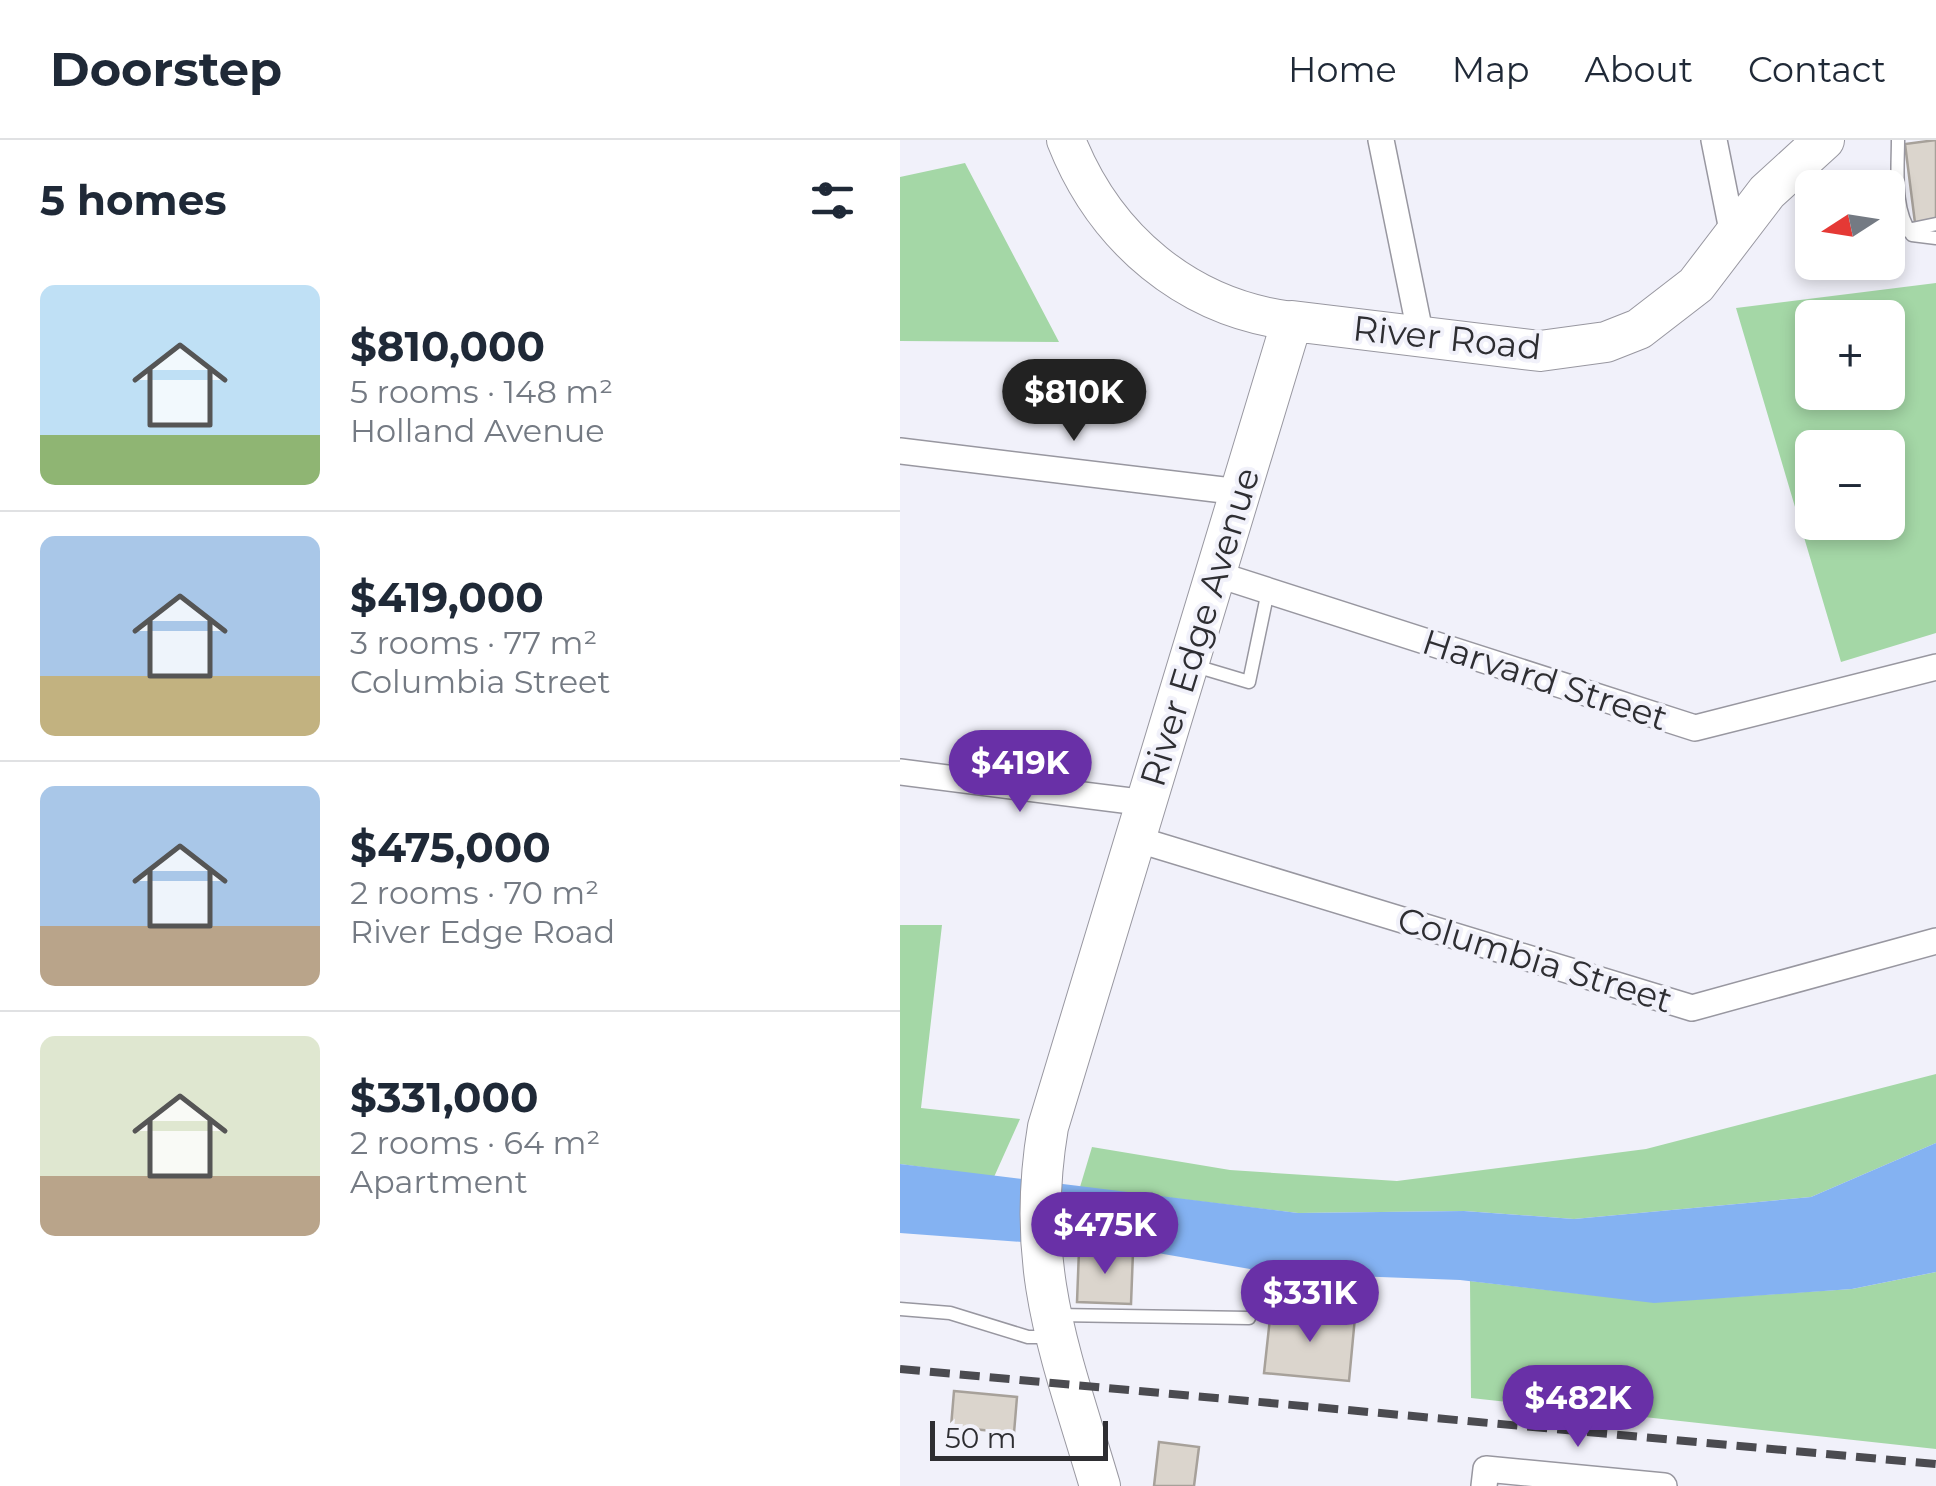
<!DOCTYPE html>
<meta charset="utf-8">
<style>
:root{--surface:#fff;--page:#f6f6f7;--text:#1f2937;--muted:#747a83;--line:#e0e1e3;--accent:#6930a7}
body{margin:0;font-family:Montserrat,sans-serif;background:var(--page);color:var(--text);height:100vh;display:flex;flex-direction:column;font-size:38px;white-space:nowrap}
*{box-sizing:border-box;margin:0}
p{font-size:32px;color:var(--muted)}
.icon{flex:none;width:55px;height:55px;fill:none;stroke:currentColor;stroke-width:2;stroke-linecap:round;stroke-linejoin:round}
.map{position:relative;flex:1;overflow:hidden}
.side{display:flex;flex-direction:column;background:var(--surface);width:900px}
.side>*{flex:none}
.needle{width:65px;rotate:258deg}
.buttons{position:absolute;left:895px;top:30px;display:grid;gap:20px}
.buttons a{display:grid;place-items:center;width:110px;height:110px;border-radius:15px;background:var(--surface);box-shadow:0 5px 15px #0003;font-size:50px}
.scale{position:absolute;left:30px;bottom:25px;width:178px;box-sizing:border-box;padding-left:10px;border:5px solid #2e2e32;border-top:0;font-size:28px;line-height:35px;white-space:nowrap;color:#2e2e32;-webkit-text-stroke:8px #f1f1fa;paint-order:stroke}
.price{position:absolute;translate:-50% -85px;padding:0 22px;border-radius:35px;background:var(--accent);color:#fff;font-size:32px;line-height:65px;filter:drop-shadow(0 2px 5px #0008)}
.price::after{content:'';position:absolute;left:50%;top:60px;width:30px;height:22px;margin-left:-15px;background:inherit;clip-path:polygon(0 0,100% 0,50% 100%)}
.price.current{background:#222;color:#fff}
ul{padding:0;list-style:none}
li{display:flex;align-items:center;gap:30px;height:250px;padding:0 40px}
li+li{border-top:2px solid var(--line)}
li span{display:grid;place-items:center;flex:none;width:280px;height:200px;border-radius:15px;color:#555}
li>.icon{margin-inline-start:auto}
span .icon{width:120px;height:120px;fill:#fffc;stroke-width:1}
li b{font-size:42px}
h2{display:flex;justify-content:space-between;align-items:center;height:120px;padding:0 40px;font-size:42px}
header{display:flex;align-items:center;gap:60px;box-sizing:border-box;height:140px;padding:0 50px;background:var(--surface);border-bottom:2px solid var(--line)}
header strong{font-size:48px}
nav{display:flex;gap:55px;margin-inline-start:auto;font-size:35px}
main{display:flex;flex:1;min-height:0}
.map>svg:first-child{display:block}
.green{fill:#a4d7a6;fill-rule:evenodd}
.water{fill:#84b2f2}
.building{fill:#dbd5cd;stroke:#a7a19a;stroke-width:2.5}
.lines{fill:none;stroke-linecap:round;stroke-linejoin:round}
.service-casing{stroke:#9897a0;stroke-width:15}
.minor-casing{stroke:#9897a0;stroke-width:28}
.secondary-casing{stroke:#9897a0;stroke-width:40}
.primary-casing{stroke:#9897a0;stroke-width:42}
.service{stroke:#fff;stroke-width:12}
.minor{stroke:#fff;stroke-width:25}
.secondary{stroke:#fff;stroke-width:38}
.primary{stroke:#fff;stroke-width:40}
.rail{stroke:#4b4b50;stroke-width:8;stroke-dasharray:20 10;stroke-linecap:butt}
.labels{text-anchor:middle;stroke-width:8;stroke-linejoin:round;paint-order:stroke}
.street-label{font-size:35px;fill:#2e2e32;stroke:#f1f1fa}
</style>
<header>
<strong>Doorstep</strong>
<nav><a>Home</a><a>Map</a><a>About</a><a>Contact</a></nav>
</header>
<main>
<section class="side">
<h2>5 homes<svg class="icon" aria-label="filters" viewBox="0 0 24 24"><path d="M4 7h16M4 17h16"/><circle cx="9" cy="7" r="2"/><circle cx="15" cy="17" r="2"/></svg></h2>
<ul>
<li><span style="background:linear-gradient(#bfe0f5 75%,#8fb573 0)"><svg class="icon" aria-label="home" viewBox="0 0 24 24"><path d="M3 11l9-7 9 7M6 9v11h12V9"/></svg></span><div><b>$810,000</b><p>5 rooms · 148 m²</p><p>Holland Avenue</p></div></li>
<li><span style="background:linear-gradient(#a9c7e8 70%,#c2b280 0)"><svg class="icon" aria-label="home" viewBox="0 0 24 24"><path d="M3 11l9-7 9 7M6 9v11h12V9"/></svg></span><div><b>$419,000</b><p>3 rooms · 77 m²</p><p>Columbia Street</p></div></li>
<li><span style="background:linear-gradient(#a9c7e8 70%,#b9a48a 0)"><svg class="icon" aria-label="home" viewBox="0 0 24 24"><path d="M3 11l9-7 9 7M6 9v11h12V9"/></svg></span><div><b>$475,000</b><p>2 rooms · 70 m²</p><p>River Edge Road</p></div></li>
<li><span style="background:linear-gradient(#dfe7d0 70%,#b9a48a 0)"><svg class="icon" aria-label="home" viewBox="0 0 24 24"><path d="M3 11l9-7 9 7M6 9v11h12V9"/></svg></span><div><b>$331,000</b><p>2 rooms · 64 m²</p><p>Apartment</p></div></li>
</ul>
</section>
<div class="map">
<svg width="1036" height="1346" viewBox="0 0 1036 1346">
<rect width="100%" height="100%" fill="#f1f1fa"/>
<path class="green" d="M 65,23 L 159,202 L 0,201 L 0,37 Z
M 1036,143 L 1036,493 L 941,522 L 836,168 ZM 912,178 L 988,178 L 988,252 L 912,252 ZM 912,308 L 988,308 L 988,382 L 912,382 Z
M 0,785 L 42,785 L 21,968 L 120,979 L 94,1037 L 0,1024 Z
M 1036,934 L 1036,1003 L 911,1057 L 674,1079 L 564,1071 L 398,1073 L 180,1047 L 192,1007 L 330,1030 L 497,1041 L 746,1009 Z
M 1036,1132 L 1036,1309 L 571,1258 L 570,1141 L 754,1162 L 952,1149 Z"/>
<path class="water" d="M 1036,1003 L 1036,1132 L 952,1149 L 754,1163 L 560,1140 L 373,1133 L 246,1111 L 0,1093 L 0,1024 L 398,1073 L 564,1071 L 674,1079 L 911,1057 Z"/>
<path class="building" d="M 1036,0 L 1036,81 L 1015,83 L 1005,4 Z
M 179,1110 L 233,1112 L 231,1164 L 177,1162 Z
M 371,1169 L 455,1177 L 449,1241 L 364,1233 Z
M 54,1251 L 117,1257 L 114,1293 L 51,1287 Z
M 259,1302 L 299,1307 L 294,1346 L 254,1346 Z"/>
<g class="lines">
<g class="service-casing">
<path id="service" d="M 998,0 C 998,30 993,70 1012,95 L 1036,98
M 988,94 L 1036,84
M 292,525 L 349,542 L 368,451
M 0,1169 L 50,1173 L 128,1197 L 150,1197
M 156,1175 L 349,1178"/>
</g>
<g class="minor-casing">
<path id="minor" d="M 481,0 L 521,197
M 814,0 L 833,95
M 0,311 L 340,352
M 316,434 L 795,588 L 1036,527
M 0,632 L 247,663
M 236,699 L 792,868 L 1036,801
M 584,1346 L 586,1329 L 764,1346"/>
</g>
<g class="secondary-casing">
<path id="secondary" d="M 166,0 C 205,99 287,168 392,181"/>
</g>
<g class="primary-casing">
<path id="primary" d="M 200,1346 C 161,1214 124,1129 148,987 L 392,181 L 640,211 L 706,202 L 739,189 L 796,145 L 867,52 L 924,0"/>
</g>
<use href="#service" class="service"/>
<use href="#minor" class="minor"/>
<use href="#secondary" class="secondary"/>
<use href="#primary" class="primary"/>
<path class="rail" d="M 0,1229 L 1036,1324"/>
</g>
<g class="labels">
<g class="street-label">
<text transform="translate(547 198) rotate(6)" y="12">River Road</text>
<text transform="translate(300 487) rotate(-73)" y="12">River Edge Avenue</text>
<text transform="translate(645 540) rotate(18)" y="12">Harvard Street</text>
<text transform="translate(635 820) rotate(17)" y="12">Columbia Street</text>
</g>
</g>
</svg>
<div class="buttons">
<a><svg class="needle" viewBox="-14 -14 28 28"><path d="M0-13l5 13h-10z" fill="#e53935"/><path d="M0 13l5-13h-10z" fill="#747a83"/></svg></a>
<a>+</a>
<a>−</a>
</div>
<div class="scale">50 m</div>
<b class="price current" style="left:174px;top:304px">$810K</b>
<b class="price" style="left:120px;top:675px">$419K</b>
<b class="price" style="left:205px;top:1137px">$475K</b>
<b class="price" style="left:410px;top:1205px">$331K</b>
<b class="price" style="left:678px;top:1310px">$482K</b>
</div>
</main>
